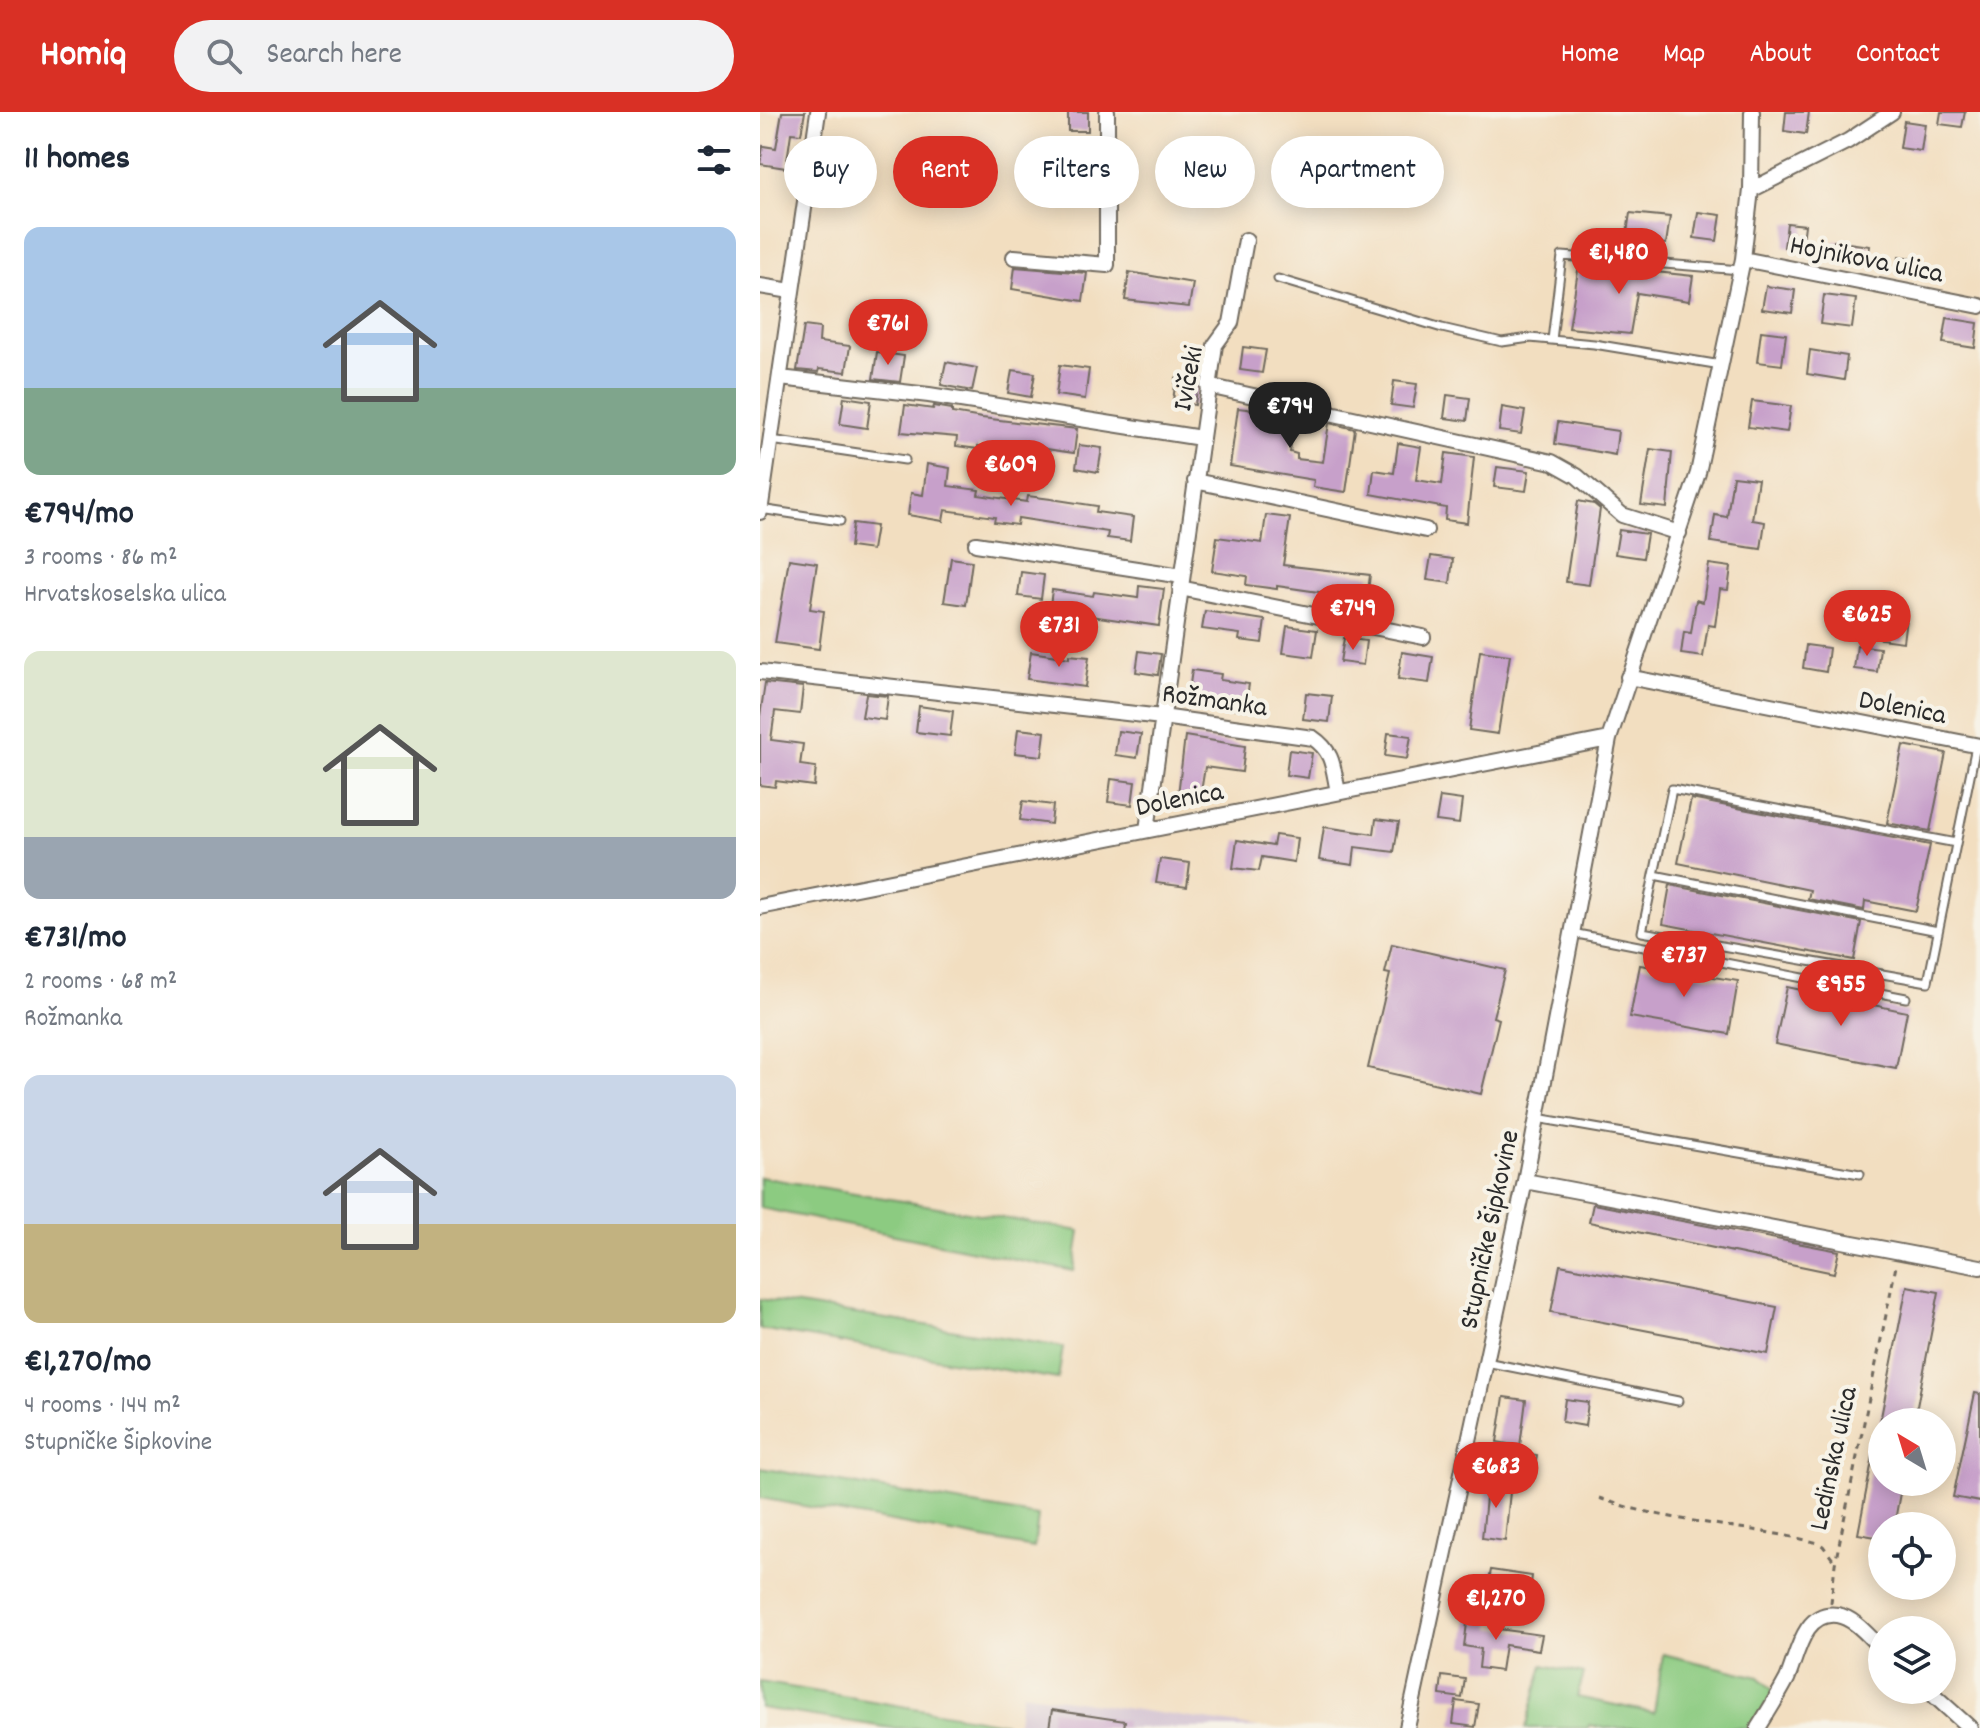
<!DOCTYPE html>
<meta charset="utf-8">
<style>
:root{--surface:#fff;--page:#f2f2f3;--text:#1f2937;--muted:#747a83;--accent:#d93025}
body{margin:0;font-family:Dekko,sans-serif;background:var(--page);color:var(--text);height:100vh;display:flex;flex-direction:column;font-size:30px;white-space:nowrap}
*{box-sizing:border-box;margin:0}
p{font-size:26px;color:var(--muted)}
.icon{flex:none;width:44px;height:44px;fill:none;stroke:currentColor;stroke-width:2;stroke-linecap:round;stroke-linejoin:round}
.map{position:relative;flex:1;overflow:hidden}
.sheet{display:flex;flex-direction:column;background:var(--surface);width:760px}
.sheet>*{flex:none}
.guide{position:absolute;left:24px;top:24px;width:760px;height:72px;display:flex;gap:16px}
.needle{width:52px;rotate:322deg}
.tools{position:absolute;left:1108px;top:1296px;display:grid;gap:16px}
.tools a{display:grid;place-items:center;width:88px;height:88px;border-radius:50%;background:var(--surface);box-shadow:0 4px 20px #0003;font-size:40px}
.price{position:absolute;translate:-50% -68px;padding:0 18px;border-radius:28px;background:var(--accent);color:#fff;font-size:26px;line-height:52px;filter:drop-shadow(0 2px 4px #0008)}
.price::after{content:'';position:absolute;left:50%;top:48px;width:24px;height:18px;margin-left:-12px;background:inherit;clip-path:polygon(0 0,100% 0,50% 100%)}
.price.current{background:#222;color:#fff}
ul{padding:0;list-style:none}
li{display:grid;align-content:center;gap:16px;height:424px;padding:0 24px}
li span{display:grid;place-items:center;height:248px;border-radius:16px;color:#555}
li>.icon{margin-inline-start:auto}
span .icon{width:144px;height:144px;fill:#fffc;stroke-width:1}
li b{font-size:34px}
h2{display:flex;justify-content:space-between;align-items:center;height:96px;padding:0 24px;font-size:34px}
.tag{padding:0 28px;border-radius:36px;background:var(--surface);box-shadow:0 4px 20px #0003;font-size:28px;line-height:72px}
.tag.current{background:var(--accent);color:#fff}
header{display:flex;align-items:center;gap:48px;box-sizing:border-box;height:112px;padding:0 40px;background:var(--accent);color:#fff}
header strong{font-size:38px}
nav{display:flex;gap:44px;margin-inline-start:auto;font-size:28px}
.search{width:560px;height:72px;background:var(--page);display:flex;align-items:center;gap:20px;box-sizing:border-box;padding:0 28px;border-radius:44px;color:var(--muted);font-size:30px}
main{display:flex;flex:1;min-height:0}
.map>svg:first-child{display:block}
.industrial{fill:#cfbdd0}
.green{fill:#8ccb81;stroke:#5c7b56;stroke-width:2}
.building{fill:#c7a0ca}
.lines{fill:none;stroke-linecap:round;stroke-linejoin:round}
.lane-casing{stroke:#716a5f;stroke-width:11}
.street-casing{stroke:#716a5f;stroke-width:18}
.path{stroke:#716a5f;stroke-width:3;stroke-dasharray:6 6;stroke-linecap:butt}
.lane{stroke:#fff;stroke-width:7}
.street{stroke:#fff;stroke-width:14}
.labels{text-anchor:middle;stroke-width:8;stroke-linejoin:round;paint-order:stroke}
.street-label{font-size:28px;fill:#2b2b2b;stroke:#f7f3e8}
</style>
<header>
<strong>Homiq</strong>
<div class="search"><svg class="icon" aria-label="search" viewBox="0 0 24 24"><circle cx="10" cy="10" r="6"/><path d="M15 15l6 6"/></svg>Search here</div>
<nav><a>Home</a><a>Map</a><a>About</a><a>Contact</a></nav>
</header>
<main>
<section class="sheet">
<h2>11 homes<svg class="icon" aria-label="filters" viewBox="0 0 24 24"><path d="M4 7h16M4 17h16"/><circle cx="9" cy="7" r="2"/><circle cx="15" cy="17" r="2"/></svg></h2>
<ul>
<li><span style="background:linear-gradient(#a9c7e8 65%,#7fa58c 0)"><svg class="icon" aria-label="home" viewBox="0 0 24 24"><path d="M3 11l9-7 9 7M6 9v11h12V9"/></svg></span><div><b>€794/mo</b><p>3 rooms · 86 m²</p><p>Hrvatskoselska ulica</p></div></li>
<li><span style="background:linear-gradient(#dfe7d0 75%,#9aa5b1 0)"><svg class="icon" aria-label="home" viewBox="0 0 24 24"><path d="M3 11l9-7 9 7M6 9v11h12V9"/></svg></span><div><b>€731/mo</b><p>2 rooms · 68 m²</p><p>Rožmanka</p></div></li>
<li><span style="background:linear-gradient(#c9d6e8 60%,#c2b280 0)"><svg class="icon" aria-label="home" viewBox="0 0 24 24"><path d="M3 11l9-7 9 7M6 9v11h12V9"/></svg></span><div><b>€1,270/mo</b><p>4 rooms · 144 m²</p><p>Stupničke Šipkovine</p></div></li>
</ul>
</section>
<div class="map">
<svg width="1220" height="1616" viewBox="0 0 1220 1616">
<rect width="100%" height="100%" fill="#f7f3e8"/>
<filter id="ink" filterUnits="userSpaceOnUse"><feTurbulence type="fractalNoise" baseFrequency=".0125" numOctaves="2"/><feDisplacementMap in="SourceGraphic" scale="16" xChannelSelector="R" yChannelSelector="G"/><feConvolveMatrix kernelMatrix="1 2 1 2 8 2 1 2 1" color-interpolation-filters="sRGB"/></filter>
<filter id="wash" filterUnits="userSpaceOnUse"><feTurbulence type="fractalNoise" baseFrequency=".006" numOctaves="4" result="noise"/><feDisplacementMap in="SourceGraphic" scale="32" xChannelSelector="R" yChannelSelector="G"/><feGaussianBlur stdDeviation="1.8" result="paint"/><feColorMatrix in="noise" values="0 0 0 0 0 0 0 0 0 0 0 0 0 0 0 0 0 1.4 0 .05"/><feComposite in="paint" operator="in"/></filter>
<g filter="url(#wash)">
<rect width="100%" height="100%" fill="#f2dec0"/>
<path class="industrial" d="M 262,1581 L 500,1616 L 257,1616 Z"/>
<path class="green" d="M 0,1065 L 320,1119 L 314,1159 L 0,1096 Z
M 0,1187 L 303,1235 L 298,1267 L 0,1217 Z
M 0,1356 L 278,1404 L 274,1436 L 0,1386 Z
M 903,1542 L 999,1565 L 1012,1577 L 1013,1583 L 991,1616 L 844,1616 L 829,1613 L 828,1616 L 766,1616 L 783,1553 L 824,1562 L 817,1585 L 894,1601 Z
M 0,1570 L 248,1612 L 248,1616 L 132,1616 L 0,1596 Z"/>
<g id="blocks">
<path class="building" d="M 22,0 L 45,0 L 41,22 L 31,21 L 26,56 L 0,52 L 3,34 L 16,36 Z
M 308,0 L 328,0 L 328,19 L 308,19 Z
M 1026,0 L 1049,0 L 1046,22 L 1024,19 Z
M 1181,0 L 1205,0 L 1202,15 L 1179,12 Z
M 1144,9 L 1165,12 L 1161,39 L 1140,36 Z
M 938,100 L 961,103 L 957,129 L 934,126 Z
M 870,101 L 910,105 L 906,132 L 866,128 Z
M 1027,111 L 1045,113 L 1042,137 L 1024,135 Z
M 1074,129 L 1110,134 L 1107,149 L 1071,144 Z
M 1139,145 L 1162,148 L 1160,163 L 1137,160 Z
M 819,152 L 933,164 L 929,189 L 877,181 L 870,222 L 809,216 Z
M 255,155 L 327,161 L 323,189 L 252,177 Z
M 369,160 L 433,171 L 429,195 L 365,188 Z
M 1006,174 L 1035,178 L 1032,201 L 1002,197 Z
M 1064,183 L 1096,187 L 1092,216 L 1060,212 Z
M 1187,206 L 1218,211 L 1215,236 L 1183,231 Z
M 44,214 L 60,216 L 59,230 L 90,234 L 86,260 L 59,257 L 58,260 L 37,258 Z
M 1001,219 L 1026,222 L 1022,253 L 997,250 Z
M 483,235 L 506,238 L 502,261 L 480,258 Z
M 1050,238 L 1087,244 L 1084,268 L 1047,262 Z
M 117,240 L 144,244 L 140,270 L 113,267 Z
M 186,250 L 217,256 L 212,279 L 181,273 Z
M 300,253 L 329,257 L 325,287 L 296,283 Z
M 252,258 L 275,261 L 271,285 L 248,281 Z
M 416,266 L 438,269 L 435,293 L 413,289 Z
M 634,269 L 657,272 L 653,296 L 631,293 Z
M 687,283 L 710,286 L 707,309 L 684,306 Z
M 84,285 L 111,289 L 107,316 L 80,312 Z
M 992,289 L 1031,294 L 1027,320 L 988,315 Z
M 145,293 L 173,297 L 174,294 L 192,297 L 192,301 L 222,306 L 317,317 L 314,341 L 252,332 L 251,339 L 218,334 L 218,337 L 196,334 L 197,325 L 141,320 Z
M 742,295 L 765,299 L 761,322 L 739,319 Z
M 478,296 L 535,303 L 530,340 L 537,342 L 537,347 L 563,350 L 569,311 L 595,317 L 586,380 L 553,375 L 554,368 L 470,354 Z
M 798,310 L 858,319 L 855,343 L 795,332 Z
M 638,331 L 661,335 L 656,368 L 682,372 L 686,341 L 714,345 L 707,411 L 685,408 L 686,396 L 611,382 L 614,358 L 634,361 Z
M 319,333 L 342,336 L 338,360 L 316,356 Z
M 890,337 L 912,340 L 907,396 L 881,393 Z
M 167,352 L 190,356 L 188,374 L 219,378 L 218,383 L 267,390 L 268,384 L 291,387 L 337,394 L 336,400 L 373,405 L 370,429 L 347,426 L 348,420 L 258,406 L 257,413 L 234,410 L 235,405 L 185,398 L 183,409 L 148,403 L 151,381 L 163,383 Z
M 737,355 L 769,359 L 766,379 L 734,375 Z
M 973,364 L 998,367 L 992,408 L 1005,410 L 1001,437 L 951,430 L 955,403 L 967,405 Z
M 818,389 L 834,392 L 840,397 L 829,473 L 806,470 Z
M 506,403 L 530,406 L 523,453 L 610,463 L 607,487 L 517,474 L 517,477 L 486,473 L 487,464 L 452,459 L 457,425 L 502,431 Z
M 93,411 L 116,414 L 112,438 L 90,435 Z
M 859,418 L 887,422 L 883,446 L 855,442 Z
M 671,444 L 693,447 L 690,471 L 667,468 Z
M 191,446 L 212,449 L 206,493 L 184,490 Z
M 29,447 L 57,451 L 50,497 L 64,499 L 59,537 L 15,531 Z
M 949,452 L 971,455 L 968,478 L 960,477 L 955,514 L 948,513 L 943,545 L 921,542 L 924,520 L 931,521 L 936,488 L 943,490 Z
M 261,460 L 284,463 L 281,487 L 258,484 Z
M 379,474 L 404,477 L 399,514 L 312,501 L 311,505 L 289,502 L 292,478 L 333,484 L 334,480 L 378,486 Z
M 445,499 L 505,508 L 502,531 L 479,528 L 480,522 L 442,517 Z
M 1124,503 L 1146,506 L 1143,530 L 1120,527 Z
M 527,514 L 557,518 L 553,545 L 523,541 Z
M 584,526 L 606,529 L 603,553 L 580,550 Z
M 1046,533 L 1069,536 L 1066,560 L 1043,556 Z
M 1097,533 L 1120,536 L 1117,560 L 1094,557 Z
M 379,539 L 401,542 L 398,563 L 376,560 Z
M 720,539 L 750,543 L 738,622 L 709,618 Z
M 271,540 L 309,546 L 309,543 L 329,545 L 325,575 L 267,567 Z
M 642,540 L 673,545 L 669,571 L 638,567 Z
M 432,558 L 461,562 L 460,568 L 489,572 L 485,598 L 434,590 L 435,580 L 429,579 Z
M 5,571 L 43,575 L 40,602 L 15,599 L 11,628 L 43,632 L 40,653 L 56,655 L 54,674 L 16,669 L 15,675 L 0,673 L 0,604 Z
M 546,581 L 572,584 L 569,610 L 543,607 Z
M 106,582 L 128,584 L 125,608 L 102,605 Z
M 159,594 L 193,599 L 190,624 L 156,620 Z
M 258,617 L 285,620 L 282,644 L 255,641 Z
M 358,619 L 381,622 L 377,646 L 355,643 Z
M 628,621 L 651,624 L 647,647 L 625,644 Z
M 425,624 L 485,634 L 482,660 L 445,655 L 440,686 L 418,683 Z
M 1143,633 L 1186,641 L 1170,719 L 1127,711 Z
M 529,638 L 552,641 L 548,666 L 526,663 Z
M 351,667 L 375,670 L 372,693 L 348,690 Z
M 680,685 L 702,688 L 699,712 L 676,709 Z
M 931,687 L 1170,733 L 1156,799 L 1105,789 L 1104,798 L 1048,787 L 1050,778 L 918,751 Z
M 263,689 L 293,693 L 291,712 L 260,708 Z
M 616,707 L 639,710 L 634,740 L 595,735 L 593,753 L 559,748 L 564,715 L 614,722 Z
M 515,723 L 537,726 L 534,750 L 502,745 L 499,759 L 473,756 L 477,728 L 513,734 Z
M 400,747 L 430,751 L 427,775 L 396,771 Z
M 910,773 L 1101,810 L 1094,848 L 903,812 Z
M 632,832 L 745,858 L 733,905 L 739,907 L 721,982 L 608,956 L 630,862 L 625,861 Z
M 880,853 L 978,869 L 969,922 L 870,905 Z
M 1027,875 L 1147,900 L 1136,956 L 1015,932 Z
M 833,1092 L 1079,1139 L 1074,1161 L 829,1110 Z
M 800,1153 L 1017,1195 L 1008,1242 L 791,1200 Z
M 1147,1174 L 1179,1180 L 1154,1310 L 1120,1310 Z
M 1215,1281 L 1220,1282 L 1220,1390 L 1193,1385 Z
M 744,1285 L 766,1288 L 760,1334 L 737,1330 Z
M 805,1287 L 828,1290 L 825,1314 L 802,1310 Z
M 1116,1328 L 1122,1329 L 1122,1370 L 1142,1370 L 1134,1414 L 1122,1414 L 1122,1426 L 1098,1422 Z
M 757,1340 L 777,1343 L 774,1362 L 754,1359 Z
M 728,1366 L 751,1370 L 745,1429 L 722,1426 Z
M 731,1458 L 772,1464 L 770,1479 L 728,1473 Z
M 708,1504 L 731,1508 L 730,1516 L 782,1523 L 779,1538 L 745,1533 L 741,1559 L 719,1556 L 721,1537 L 704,1534 Z
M 682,1564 L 705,1567 L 702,1586 L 680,1583 Z
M 696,1589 L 719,1592 L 715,1615 L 693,1612 Z
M 292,1598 L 365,1609 L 364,1616 L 289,1616 Z"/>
</g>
</g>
<g filter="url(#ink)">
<use href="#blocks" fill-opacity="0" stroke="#716a5f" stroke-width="2"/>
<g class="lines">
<g class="lane-casing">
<path id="lane" d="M 518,167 L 682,216 L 742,230 L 770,226 L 834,232 L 961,253
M 792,228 L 802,144 L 981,158
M 11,328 L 145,348
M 0,397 L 80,409
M 1196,731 L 912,677 L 882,820 L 1168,870 L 1216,634
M 894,763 L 1178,819
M 812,821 L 1146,886
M 777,1006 L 1100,1062
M 726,1250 L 918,1289"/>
</g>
<g class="street-casing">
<path id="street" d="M 991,78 L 1088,29 L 1132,0
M 254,145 L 347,153 L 347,0
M 983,147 L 1220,194
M 0,174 L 31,179
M 20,266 L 169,283 L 441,326
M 448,274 L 792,350 L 817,364 L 862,403 L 919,421
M 435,369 L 666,418
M 0,400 L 58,0
M 216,432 L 422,464
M 420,476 L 663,525
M 0,560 L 402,605 L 553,626 C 574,640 573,657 578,680
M 868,565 L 1220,634
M 387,718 L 455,233 L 471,211 L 486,128
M 0,795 L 849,627
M 765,1069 L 1220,1155
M 1168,1578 L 1210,1616
M 647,1616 L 765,1069 L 849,627 L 938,361 L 983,147 L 991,78 L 992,0
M 998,1616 C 1008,1600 1018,1584 1027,1567 C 1037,1545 1043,1498 1077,1503 C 1095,1506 1109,1525 1122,1537"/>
</g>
<path class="path" d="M 839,1386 C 910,1412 985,1412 1058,1431 L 1063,1434 L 1074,1449
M 1071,1491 L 1075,1452 L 1136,1154"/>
<use href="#lane" class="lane"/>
<use href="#street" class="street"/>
</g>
</g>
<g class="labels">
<g class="street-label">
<text transform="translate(1107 145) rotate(11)" y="10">Hojnikova ulica</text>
<text transform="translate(426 266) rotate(-79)" y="10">Ivičeki</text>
<text transform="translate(455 586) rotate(8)" y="10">Rožmanka</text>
<text transform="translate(1143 593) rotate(11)" y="10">Dolenica</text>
<text transform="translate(419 685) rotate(-11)" y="10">Dolenica</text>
<text transform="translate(727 1117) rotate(-78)" y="10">Stupničke Šipkovine</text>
<text transform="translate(1071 1346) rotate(-78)" y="10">Ledinska ulica</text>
</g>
</g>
</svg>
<div class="tools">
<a><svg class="needle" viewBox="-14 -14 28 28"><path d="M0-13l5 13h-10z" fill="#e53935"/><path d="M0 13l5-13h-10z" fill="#747a83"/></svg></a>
<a><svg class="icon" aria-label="locate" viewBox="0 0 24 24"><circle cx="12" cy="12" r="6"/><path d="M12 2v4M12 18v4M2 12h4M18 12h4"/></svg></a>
<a><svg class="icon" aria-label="layers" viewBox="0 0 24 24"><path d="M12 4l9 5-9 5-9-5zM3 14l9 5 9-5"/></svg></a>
</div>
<b class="price" style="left:859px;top:184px">€1,480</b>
<b class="price" style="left:128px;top:255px">€761</b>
<b class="price current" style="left:530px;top:338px">€794</b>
<b class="price" style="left:251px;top:396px">€609</b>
<b class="price" style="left:593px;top:540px">€749</b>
<b class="price" style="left:1107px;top:546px">€625</b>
<b class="price" style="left:299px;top:557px">€731</b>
<b class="price" style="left:924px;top:887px">€737</b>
<b class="price" style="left:1081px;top:916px">€955</b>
<b class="price" style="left:736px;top:1398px">€683</b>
<b class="price" style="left:736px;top:1530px">€1,270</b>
<div class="guide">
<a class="tag">Buy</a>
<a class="tag current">Rent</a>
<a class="tag">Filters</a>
<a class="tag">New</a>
<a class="tag">Apartment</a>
</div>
</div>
</main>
